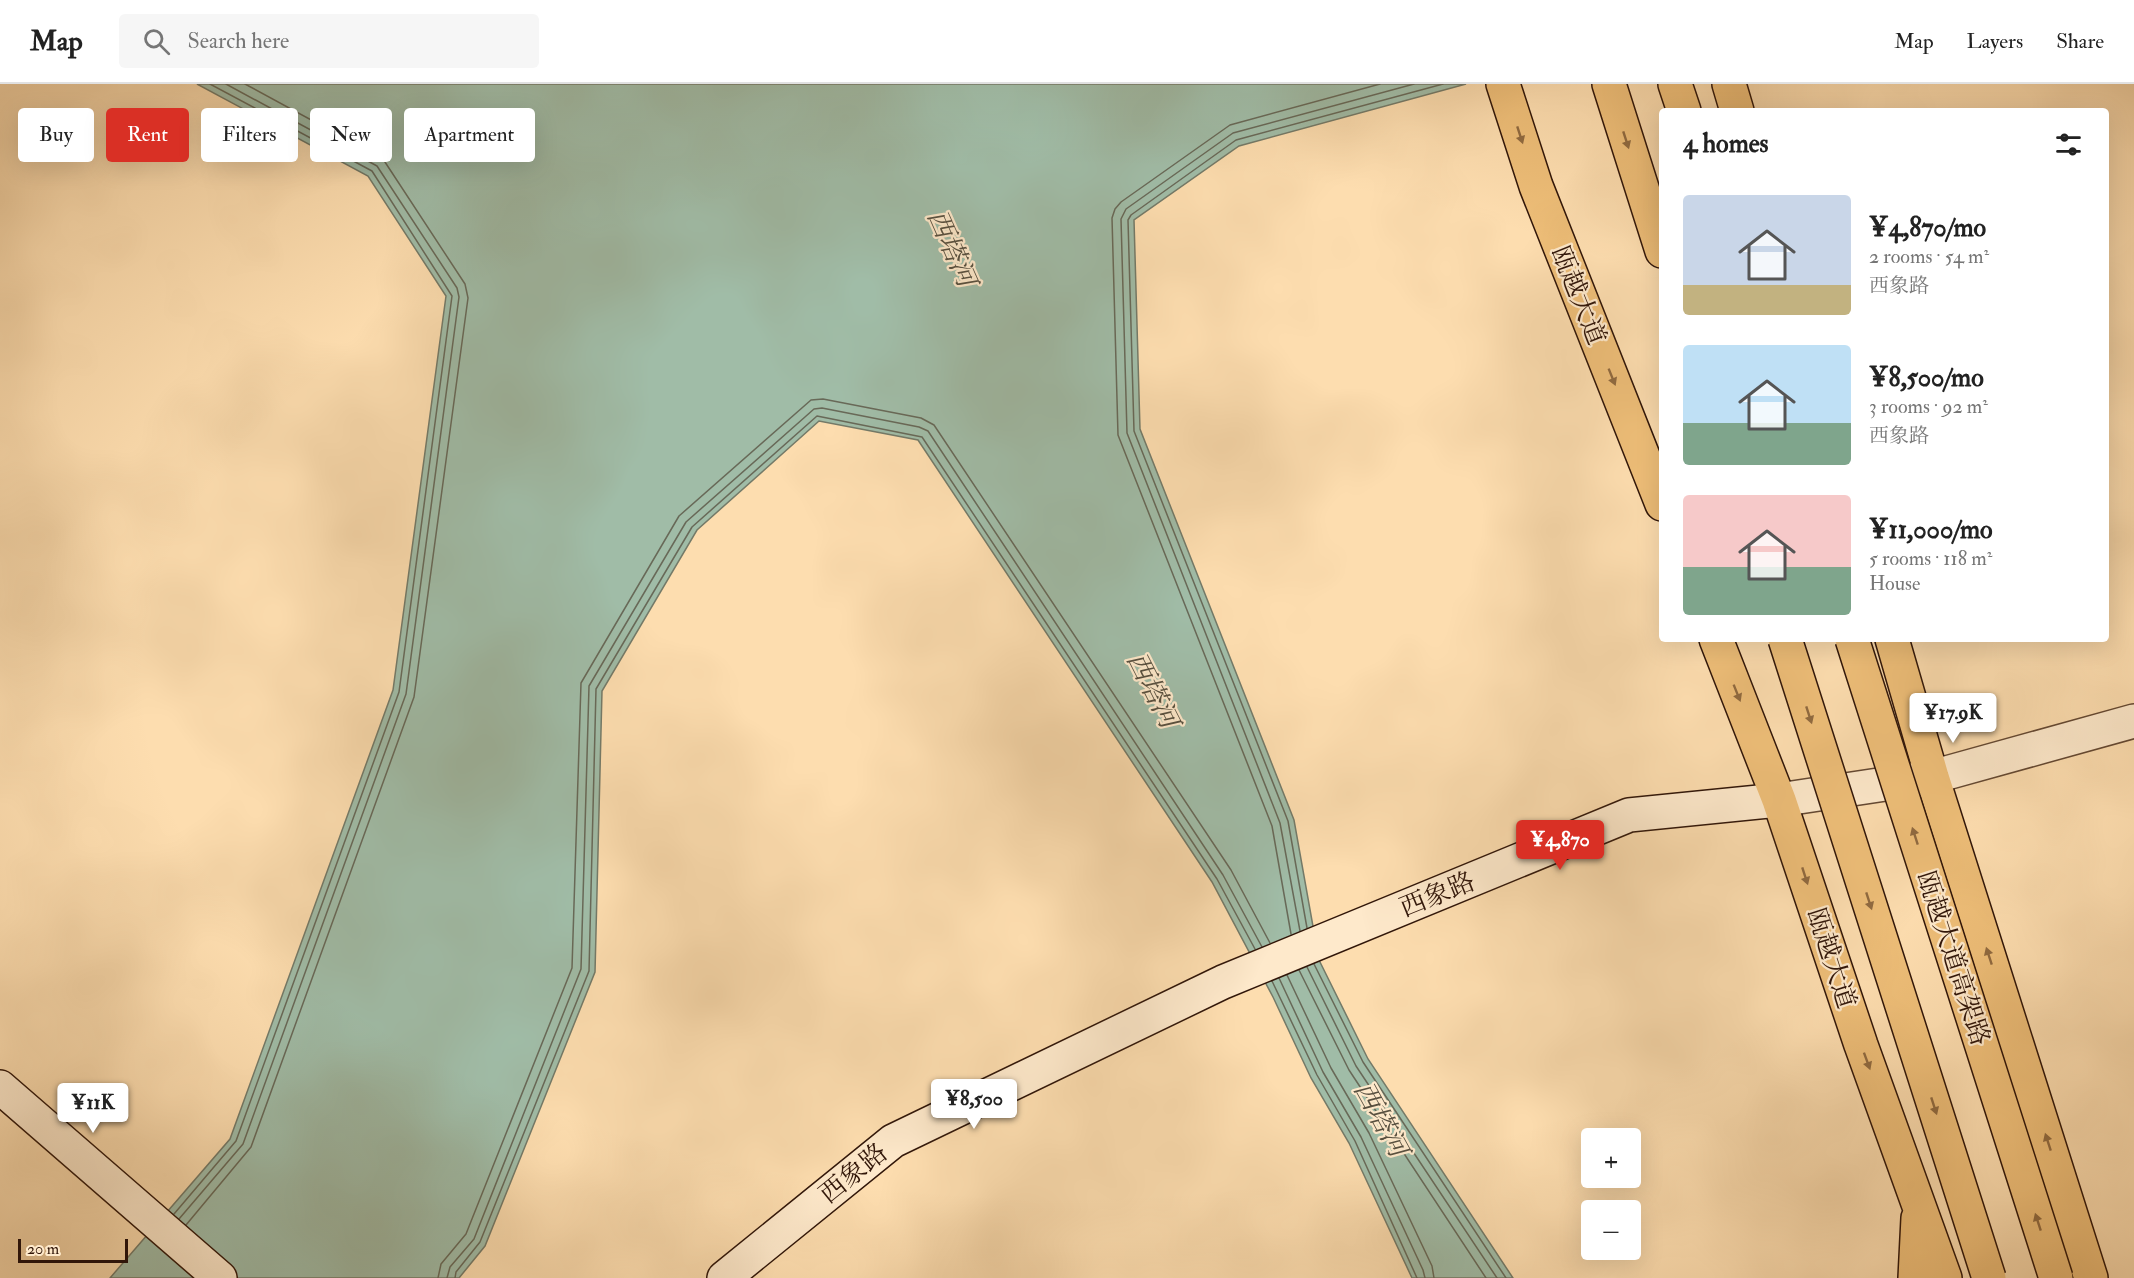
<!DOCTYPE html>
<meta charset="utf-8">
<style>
:root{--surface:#fff;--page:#f6f6f6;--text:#222;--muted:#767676;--line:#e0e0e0;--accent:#d93025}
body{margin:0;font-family:"IM FELL Double Pica","Noto Serif SC",serif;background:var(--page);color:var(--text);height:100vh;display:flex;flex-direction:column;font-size:22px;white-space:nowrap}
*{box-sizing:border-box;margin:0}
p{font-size:20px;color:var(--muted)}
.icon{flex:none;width:33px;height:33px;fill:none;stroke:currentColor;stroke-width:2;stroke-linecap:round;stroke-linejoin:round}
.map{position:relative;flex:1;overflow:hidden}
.side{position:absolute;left:1659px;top:24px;width:450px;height:534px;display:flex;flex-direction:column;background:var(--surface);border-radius:6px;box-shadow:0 6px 24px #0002}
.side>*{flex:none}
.top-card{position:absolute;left:18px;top:24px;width:570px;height:54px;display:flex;gap:12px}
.buttons{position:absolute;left:1581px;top:1044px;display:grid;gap:12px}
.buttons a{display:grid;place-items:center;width:60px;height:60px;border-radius:6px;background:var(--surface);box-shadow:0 6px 24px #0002;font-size:30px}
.scale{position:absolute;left:18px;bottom:15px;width:110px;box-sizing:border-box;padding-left:6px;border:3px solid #311609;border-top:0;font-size:16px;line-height:21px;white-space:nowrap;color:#311609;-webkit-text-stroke:4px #fee9cb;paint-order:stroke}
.price{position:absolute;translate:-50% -51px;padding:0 14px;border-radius:6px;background:#fff;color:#222;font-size:20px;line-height:39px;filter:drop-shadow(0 2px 3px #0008)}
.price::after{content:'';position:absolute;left:50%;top:36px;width:18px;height:14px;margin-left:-9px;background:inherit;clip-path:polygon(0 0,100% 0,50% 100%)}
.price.selected{background:var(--accent);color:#fff}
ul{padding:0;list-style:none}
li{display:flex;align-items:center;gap:18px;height:150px;padding:0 24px}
li span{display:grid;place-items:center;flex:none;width:168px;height:120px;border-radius:6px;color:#555}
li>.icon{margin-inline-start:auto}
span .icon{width:72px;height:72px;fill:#fffc;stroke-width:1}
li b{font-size:26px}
h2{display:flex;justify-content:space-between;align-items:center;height:72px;padding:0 24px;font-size:26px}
.tag{padding:0 21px;border-radius:6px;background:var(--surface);box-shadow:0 6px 24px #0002;font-size:21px;line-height:54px}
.tag.selected{background:var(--accent);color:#fff}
header{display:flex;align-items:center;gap:36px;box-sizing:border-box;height:84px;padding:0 30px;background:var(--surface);border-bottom:2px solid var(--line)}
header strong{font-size:28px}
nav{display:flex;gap:33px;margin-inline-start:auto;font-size:21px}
.search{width:420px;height:54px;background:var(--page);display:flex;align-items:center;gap:15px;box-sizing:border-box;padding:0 21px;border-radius:6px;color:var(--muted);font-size:22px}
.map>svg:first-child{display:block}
.water{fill:#a0bca7;stroke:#747a68;stroke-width:1.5}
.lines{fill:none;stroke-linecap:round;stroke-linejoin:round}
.shore{stroke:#686958;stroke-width:1.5}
.street-casing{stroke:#644832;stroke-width:36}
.secondary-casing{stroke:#311609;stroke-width:36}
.highway-casing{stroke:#311609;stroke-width:36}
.street{stroke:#fee9cb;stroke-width:33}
.secondary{stroke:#fee9cb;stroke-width:33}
.highway{stroke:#eebe78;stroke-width:33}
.highway-bridge-casing{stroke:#311609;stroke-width:36;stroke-linecap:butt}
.highway-bridge{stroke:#eebe78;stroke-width:33}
.oneway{fill:#906a40}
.labels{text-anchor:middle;stroke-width:4.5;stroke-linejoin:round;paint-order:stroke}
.street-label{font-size:26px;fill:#311609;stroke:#fee9cb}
.water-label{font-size:27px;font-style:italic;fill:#585040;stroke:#fee9cb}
</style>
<header>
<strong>Map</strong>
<div class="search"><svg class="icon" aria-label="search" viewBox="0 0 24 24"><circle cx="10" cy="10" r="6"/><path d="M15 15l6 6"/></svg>Search here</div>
<nav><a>Map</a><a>Layers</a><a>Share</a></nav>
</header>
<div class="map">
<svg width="2134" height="1194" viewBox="0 0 2134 1194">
<rect width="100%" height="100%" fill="#fdddaf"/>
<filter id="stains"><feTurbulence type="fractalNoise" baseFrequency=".00333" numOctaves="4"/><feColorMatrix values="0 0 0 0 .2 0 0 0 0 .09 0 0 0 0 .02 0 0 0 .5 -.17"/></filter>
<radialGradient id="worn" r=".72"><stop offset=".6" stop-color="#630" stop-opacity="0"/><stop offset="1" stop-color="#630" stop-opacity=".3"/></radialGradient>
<path class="water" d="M 197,0 L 1466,0 L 1239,62 L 1134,136 L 1140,345 L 1294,736 L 1319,876 L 1368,975 L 1513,1194 L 1412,1194 L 1349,1059 L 1311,994 L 1273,913 L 1212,798 L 918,356 L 819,337 L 697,446 L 602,607 L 595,888 L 485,1162 L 459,1194 L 110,1194 L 230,1055 L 393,606 L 446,212 L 368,92 Z"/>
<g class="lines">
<path class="shore" d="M 1307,844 L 1288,737 L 1134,347 L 1128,136 L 1131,131 L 1236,56 L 1443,0
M 1300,847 L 1280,739 L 1127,349 L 1121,135 L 1126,125 L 1233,49 L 1414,0
M 1291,850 L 1272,742 L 1118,351 L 1112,134 L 1115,125 L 1121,118 L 1230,41 L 1380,0
M 1314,880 L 1363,978 L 1506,1194
M 1307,883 L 1356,982 L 1497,1194
M 1299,886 L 1349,986 L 1486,1194
M 1287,891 L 1331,984 L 1369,1049 L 1432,1182 L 1434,1194
M 1279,894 L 1323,988 L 1361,1053 L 1423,1186 L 1425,1194
M 1272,897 L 1317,991 L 1355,1057 L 1417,1194
M 174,1130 L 236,1057 L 399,608 L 452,212 L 372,87 L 210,0
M 179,1135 L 243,1060 L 406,610 L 459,213 L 457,204 L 377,82 L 226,0
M 186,1141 L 251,1063 L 414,613 L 468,214 L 465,200 L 383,75 L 245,0
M 438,1194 L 441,1180 L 466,1150 L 572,884 L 581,599 L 679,432 L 811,316 L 823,315 L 921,334 L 934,341 L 1231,786 L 1270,859
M 447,1194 L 450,1183 L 474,1155 L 581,885 L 589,602 L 686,438 L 814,325 L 822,324 L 919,343 L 928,347 L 1223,791 L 1262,863
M 455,1194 L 456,1188 L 480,1158 L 589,887 L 596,605 L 692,443 L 817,332 L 922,353 L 1217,795 L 1255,865"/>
<g class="street-casing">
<path id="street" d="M 1779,716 L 1932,693 L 2134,637"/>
</g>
<g class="secondary-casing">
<path id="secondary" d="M 0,1003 L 220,1194
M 724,1194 L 893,1057 L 1223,898 L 1629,731 L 1779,716"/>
</g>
<g class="highway-casing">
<path id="highway" d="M 1503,0 L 1536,102 L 1662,420
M 1609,0 L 1662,167
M 1675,0 L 1684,27
M 1729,0 L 1737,27
M 1716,555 L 1779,716 L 1861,961 L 1945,1194
M 1892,555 L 1932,693 L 2091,1194
M 1915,1194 L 1918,1134"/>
</g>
<use href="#street" class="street"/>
<use href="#secondary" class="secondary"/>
<use href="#highway" class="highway"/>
<g class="highway-bridge-casing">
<path id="highway-bridge" d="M 1785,555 L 1989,1194
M 1852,555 L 2056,1194"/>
</g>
<use href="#highway-bridge" class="highway-bridge"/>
</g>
<defs><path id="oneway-solid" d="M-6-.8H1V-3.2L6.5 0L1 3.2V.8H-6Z" transform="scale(1.5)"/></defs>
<g class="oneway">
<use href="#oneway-solid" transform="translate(1520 51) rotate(72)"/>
<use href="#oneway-solid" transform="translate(1626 56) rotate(72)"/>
<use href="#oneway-solid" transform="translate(1612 293) rotate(68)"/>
<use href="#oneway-solid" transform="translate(1737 609) rotate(68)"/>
<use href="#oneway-solid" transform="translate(1809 631) rotate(72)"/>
<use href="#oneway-solid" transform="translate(1915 752) rotate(-108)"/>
<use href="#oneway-solid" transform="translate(1805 792) rotate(72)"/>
<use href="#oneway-solid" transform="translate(1869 817) rotate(72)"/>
<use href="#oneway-solid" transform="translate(1989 872) rotate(-108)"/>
<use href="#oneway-solid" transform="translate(1867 977) rotate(70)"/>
<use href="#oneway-solid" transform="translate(1934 1022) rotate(72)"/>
<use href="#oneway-solid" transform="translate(2048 1058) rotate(-108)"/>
<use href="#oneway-solid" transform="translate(2038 1138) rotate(-108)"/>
</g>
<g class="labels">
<g class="street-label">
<text transform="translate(1579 211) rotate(68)" y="9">瓯越大道</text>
<text transform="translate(1437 810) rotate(-22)" y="9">西象路</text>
<text transform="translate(1832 874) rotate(72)" y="9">瓯越大道</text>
<text transform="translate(1954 874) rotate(72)" y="9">瓯越大道高架路</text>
<text transform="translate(853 1089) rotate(-39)" y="9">西象路</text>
</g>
<g class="water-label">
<text transform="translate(952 164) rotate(66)" y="9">西塔河</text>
<text transform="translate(1153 606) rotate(63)" y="9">西塔河</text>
<text transform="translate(1381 1035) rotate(61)" y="9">西塔河</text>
</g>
</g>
<rect width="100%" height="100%" filter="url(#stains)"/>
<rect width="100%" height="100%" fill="url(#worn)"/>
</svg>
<div class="buttons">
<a>+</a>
<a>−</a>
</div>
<div class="scale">20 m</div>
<b class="price" style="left:1953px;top:660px">¥17.9K</b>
<b class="price selected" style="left:1560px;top:787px">¥4,870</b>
<b class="price" style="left:974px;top:1046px">¥8,500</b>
<b class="price" style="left:93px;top:1050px">¥11K</b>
<div class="top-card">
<a class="tag">Buy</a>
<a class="tag selected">Rent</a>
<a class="tag">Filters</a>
<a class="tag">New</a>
<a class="tag">Apartment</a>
</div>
<section class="side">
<h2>4 homes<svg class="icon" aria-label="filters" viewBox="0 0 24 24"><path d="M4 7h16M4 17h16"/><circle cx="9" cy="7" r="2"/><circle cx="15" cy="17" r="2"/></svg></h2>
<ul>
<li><span style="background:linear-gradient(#c9d6e8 75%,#c2b280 0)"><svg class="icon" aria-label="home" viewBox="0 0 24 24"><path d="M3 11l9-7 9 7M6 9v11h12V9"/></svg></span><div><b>¥4,870/mo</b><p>2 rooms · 54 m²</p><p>西象路</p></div></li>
<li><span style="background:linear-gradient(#bfe0f5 65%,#7fa58c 0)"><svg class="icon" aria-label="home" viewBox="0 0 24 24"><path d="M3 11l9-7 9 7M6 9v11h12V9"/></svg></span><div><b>¥8,500/mo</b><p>3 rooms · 92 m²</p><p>西象路</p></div></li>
<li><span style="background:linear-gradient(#f6c9c9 60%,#7fa58c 0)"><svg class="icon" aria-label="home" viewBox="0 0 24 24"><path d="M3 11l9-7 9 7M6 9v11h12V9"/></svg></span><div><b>¥11,000/mo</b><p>5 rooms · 118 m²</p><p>House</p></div></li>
</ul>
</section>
</div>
